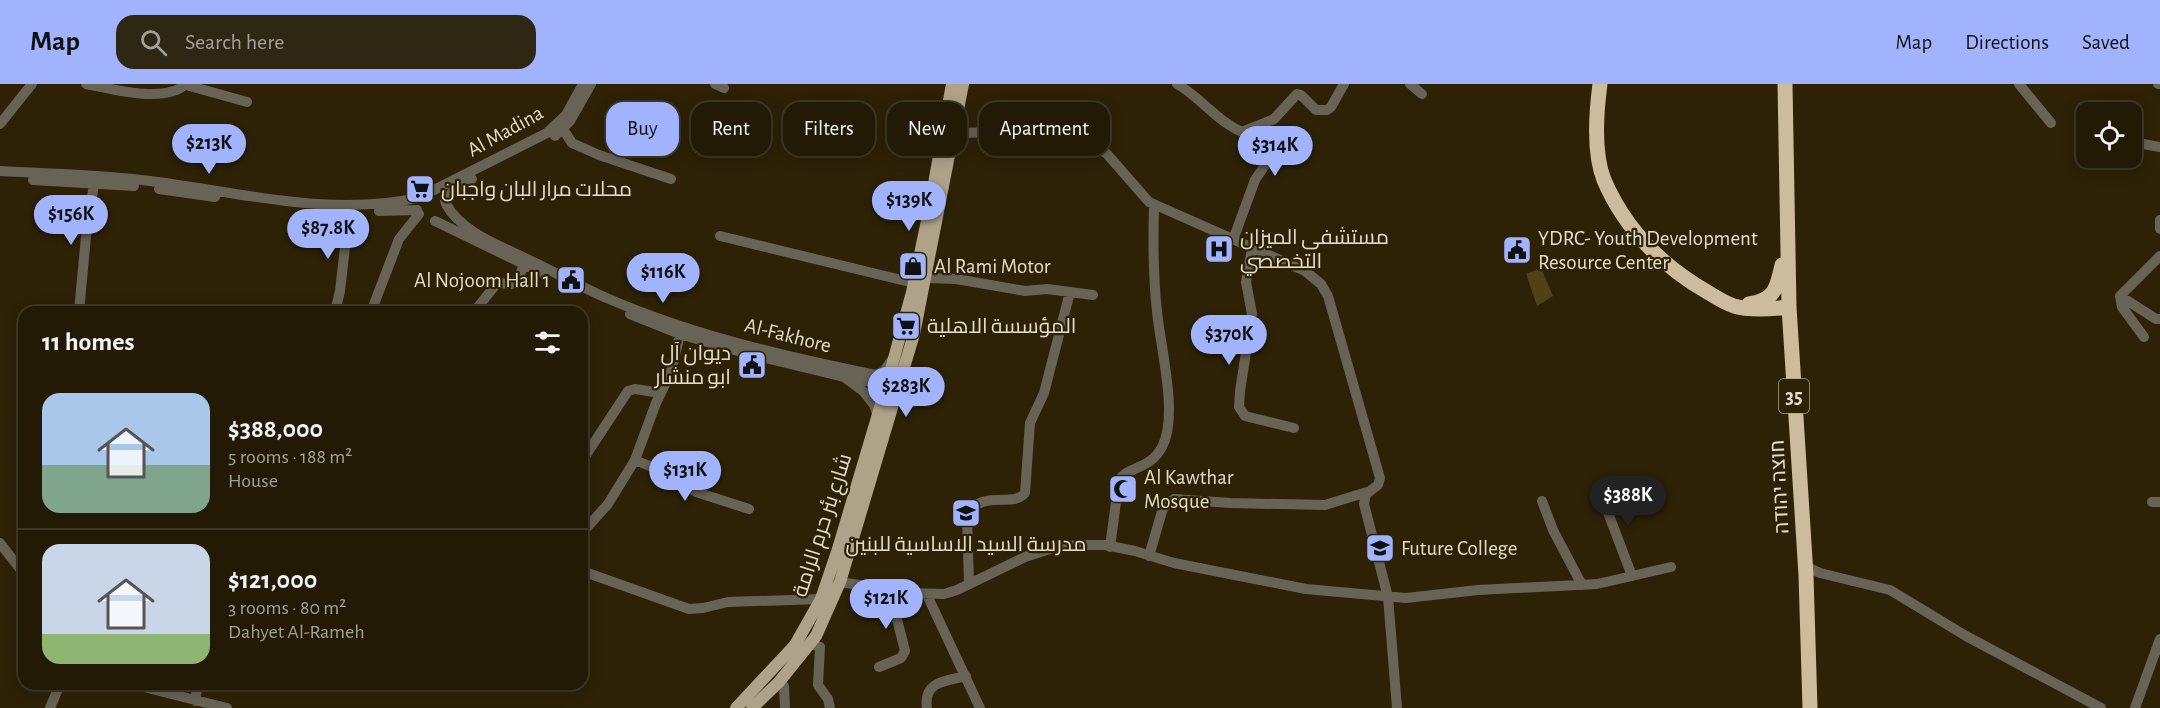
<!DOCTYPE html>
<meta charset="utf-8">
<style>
:root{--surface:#221a04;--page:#2e2713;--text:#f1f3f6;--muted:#a2a19a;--line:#3f3826;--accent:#a1b3fd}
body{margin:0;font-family:"Alegreya Sans",Cairo,Heebo,sans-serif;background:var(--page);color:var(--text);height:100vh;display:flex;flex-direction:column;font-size:22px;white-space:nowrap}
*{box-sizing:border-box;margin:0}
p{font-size:20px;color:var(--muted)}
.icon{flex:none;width:33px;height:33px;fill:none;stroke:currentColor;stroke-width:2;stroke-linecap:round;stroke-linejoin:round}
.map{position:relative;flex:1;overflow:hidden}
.panel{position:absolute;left:18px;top:222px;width:570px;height:384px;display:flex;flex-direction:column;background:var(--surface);border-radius:18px;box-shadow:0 3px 15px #0003,0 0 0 2px var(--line)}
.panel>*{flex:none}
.hud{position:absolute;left:606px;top:18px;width:570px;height:54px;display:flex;gap:12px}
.buttons{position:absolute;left:2076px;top:18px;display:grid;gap:12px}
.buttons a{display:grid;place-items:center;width:66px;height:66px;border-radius:12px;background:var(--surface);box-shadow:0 3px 15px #0003,0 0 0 2px var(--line);font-size:30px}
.price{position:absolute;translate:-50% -51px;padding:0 14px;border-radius:21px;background:var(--accent);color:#111;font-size:20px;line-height:39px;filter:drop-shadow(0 2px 3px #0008)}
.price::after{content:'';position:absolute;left:50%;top:36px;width:18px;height:14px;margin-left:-9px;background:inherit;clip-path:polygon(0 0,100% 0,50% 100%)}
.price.on{background:#222;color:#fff}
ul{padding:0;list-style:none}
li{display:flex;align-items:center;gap:18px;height:150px;padding:0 24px}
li+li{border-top:2px solid var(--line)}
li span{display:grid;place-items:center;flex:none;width:168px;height:120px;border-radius:18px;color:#555}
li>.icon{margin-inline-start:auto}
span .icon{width:72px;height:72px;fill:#fffc;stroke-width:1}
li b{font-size:26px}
h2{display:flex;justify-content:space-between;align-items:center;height:72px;padding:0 24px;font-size:26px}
.pill{padding:0 21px;border-radius:18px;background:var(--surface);box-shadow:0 3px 15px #0003,0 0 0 2px var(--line);font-size:21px;line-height:54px}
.pill.on{background:var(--accent);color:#111}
header{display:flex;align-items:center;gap:36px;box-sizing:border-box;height:84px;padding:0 30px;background:var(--accent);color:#111}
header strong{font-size:28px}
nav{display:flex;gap:33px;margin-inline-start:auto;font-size:21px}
.search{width:420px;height:54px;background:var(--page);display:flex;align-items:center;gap:15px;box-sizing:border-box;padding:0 21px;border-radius:18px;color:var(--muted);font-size:22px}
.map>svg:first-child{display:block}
.garden{fill:#514117}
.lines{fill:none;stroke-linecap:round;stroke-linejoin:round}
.minor{stroke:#696356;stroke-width:10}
.major{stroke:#aea389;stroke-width:12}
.highway{stroke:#cabc9c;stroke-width:15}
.labels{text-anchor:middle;stroke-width:4.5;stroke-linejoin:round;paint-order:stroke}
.shield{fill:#2d2206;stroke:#aca491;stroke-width:1.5}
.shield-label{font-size:20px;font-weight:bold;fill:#e3dccc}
.street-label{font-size:21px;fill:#e3dccc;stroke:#2d2206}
.poi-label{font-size:21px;fill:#e3dccc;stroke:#2d2206;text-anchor:start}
</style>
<header>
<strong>Map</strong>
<div class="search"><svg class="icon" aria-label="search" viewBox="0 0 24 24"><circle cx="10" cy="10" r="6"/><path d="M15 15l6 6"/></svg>Search here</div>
<nav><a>Map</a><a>Directions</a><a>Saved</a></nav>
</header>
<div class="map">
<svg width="2160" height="624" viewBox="0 0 2160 624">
<rect width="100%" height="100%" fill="#2d2206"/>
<path class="garden" d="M 1541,184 L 1553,212 L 1537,222 L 1526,190 Z"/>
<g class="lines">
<path class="minor" d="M 86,0 C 113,5 165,20 186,0
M 715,0 L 724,4
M 1177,0 C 1200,13 1218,38 1242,48 L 1274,35 L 1297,10 L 1301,11 L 1316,26 L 1327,26 L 1331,23 L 1344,0
M 1410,0 L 1422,10
M 2019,0 L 2051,39
M 2158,0 L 2160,0
M 186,1 L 247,18
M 559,39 L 572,59 L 599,71 L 671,95
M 0,40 L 32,0
M 955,49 L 1002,48 L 1088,59 L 1107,70 L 1149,118 L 1305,187 L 1321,200 L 1328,212 L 1380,394 L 1378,401 L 1366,410 L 1364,420 L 1388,513 L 1397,624
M 555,52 L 570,37 L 591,0
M 2138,59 L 2160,63
M 0,87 C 50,90 100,90 150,97 C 239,108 332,134 421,113
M 33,96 L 134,102
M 159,105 L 215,113
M 428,109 L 547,49 L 566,31 L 583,0
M 445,117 L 454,106 L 472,95
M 446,120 C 462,149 499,161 527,175 C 555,188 581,203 609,215 C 692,251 787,273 876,291 L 884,287 L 891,277
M 379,127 L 417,126
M 2160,136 L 2160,145
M 435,137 L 540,188
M 720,152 L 914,199
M 1233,156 L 1255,96 L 1271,72 L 1271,57 L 1267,51 L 1258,42
M 1252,164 L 1246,198 L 1252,230 L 1240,307 L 1239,323 L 1245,332 L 1294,344
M 927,194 L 956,195 L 1025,207 L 1047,205 L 1093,211
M 2120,212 L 2156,235 L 2160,235
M 79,228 L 86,152 L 94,100
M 335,228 L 340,207 L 349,128
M 371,228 L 399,155 L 419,130
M 474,228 L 497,199 L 511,200 L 517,197 L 524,181
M 630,230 L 680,250 L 741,268 L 844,293 L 863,307 L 874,321 L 878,332
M 2144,253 L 2122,223 L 2120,212 L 2160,172
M 847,293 L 894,302
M 635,376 L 669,390 L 696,408 L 749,425
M 582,377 L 628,307 L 635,305 L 661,309
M 1602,400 L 1607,426 L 1632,492
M 1542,417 L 1553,446 L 1582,501
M 2152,418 L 2160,418
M 582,449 L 608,420 L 635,376 L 656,319 L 671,288 L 680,250
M 0,459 L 24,490
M 1110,463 L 1119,396 C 1128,382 1150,386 1162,363 C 1179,332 1160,262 1157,227 C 1153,192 1153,156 1154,121
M 1149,472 L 1163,424 L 1174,415 L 1230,419 L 1325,421 L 1367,408
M 1805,482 L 1820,489 L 1890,506 L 1966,552 L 2101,624
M 582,487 L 689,525 L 703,524 L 728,518 L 821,515
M 840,498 L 910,509 L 944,510 L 957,506 L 1025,473 L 1059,462 L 1082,461 L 1105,461 L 1135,467 L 1174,479 L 1306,505 L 1406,514 L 1478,506 L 1597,500 L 1671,483
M 969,500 L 967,430 C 984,405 1013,424 1025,409 L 1030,339 L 1044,309 L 1070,208
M 927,511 L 980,624
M 809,559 L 820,563 L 818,601 L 828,615 L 830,624
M 879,583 L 901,574 L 905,567 L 890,507
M 779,598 L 784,602 L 785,624
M 132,600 L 227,624
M 195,617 L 198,600
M 50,624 L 60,600
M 927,624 C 923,597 946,597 966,592
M 2135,624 L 2160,555"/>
<path class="major" d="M 736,624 L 795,561 L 821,515 L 838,465 L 887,300 L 912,208 L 929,127 L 952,0
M 752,624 L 779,598 L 816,552 L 840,498 L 914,250 L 963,0"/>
<path class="highway" d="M 1600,0 C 1596,30 1593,68 1604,96 C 1625,145 1663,183 1709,209 C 1717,214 1725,219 1734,222 C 1751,227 1772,225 1789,223
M 1785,0 L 1789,223 L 1806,491 L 1810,624
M 1749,220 C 1775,216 1777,204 1782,181"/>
</g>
<defs>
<g id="supermarket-square" transform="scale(1.5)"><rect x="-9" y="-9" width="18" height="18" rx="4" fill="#a1b3fd" stroke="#2d2206"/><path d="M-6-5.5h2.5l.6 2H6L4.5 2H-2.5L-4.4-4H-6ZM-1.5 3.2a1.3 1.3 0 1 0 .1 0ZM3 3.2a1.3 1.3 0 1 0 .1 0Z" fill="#111"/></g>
<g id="hospital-square" transform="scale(1.5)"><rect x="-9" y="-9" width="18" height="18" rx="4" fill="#a1b3fd" stroke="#2d2206"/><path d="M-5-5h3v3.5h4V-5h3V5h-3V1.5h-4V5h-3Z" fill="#111"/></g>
<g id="civic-square" transform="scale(1.5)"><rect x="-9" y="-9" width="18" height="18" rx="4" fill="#a1b3fd" stroke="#2d2206"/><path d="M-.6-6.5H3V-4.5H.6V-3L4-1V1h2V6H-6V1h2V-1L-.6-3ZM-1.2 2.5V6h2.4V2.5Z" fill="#111"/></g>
<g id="shop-square" transform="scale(1.5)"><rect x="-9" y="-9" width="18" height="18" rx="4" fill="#a1b3fd" stroke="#2d2206"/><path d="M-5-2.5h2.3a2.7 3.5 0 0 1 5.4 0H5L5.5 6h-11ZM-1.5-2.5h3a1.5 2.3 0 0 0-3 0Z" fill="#111"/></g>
<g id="mosque-square" transform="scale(1.5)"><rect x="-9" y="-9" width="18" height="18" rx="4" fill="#a1b3fd" stroke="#2d2206"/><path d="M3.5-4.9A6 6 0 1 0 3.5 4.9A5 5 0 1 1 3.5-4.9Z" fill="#111"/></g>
<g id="school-square" transform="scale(1.5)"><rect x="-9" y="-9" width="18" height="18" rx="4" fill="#a1b3fd" stroke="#2d2206"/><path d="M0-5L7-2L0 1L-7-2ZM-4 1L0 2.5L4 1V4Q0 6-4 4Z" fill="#111"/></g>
<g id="university-square" transform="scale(1.5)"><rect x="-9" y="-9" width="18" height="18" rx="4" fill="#a1b3fd" stroke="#2d2206"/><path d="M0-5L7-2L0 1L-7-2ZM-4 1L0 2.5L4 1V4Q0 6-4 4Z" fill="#111"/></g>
</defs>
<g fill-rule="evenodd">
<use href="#supermarket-square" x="420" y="105"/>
<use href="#hospital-square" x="1219" y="165"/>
<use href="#civic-square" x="1517" y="166"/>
<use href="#shop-square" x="913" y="182"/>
<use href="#civic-square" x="571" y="196"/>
<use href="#supermarket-square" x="906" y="242"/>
<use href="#civic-square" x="752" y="281"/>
<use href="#mosque-square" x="1123" y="405"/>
<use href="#school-square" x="966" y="429"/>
<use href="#university-square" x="1380" y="464"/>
</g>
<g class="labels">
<rect class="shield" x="1779" y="295" width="30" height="34" rx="4.5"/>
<g class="shield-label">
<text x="1794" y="319">35</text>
</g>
<g class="street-label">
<text transform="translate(505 47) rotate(-29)" y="7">Al Madina</text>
<text transform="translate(788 251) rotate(14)" y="7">Al-Fakhore</text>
<text transform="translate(1779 403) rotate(-93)" y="7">חוצה יהודה</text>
<text transform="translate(822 441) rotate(-72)" y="7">شارع بئر حرم الرامة</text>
</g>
<g class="poi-label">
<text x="441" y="112">محلات مرار البان واجبان</text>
<text x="1240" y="160">مستشفى الميزان<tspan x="1240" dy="24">التخصصي</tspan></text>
<text x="1538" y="161">YDRC- Youth Development<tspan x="1538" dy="24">Resource Center</tspan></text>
<text x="934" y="189">Al Rami Motor</text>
<text x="550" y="203" text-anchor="end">Al Nojoom Hall 1</text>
<text x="927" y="249">المؤسسة الاهلية</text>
<text x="731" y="276" text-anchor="end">ديوان آل<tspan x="731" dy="24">ابو منشار</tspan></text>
<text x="1144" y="400">Al Kawthar<tspan x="1144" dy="24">Mosque</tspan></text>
<text x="966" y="467" text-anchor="middle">مدرسة السيد الاساسية للبنين</text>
<text x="1401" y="471">Future College</text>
</g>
</g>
</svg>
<div class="buttons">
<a><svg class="icon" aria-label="locate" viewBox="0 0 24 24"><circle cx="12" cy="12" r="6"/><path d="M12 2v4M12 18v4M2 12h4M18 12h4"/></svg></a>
</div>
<b class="price" style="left:209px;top:91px">$213K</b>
<b class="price" style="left:1275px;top:93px">$314K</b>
<b class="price" style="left:909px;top:148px">$139K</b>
<b class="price" style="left:71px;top:162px">$156K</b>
<b class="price" style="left:328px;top:176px">$87.8K</b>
<b class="price" style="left:663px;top:220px">$116K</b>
<b class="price" style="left:1229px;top:282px">$370K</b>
<b class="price" style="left:906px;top:334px">$283K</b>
<b class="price" style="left:685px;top:418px">$131K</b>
<b class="price on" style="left:1628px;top:443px">$388K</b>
<b class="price" style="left:886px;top:546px">$121K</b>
<div class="hud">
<a class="pill on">Buy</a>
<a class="pill">Rent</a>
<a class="pill">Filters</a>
<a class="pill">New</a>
<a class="pill">Apartment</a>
</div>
<section class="panel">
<h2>11 homes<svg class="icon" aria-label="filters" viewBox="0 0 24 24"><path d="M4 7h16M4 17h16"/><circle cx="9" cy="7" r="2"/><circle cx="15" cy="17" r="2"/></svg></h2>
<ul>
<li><span style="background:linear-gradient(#a9c7e8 60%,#7fa58c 0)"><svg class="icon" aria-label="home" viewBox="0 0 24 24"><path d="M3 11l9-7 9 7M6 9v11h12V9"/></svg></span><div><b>$388,000</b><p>5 rooms · 188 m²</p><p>House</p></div></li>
<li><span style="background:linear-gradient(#c9d6e8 75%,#8fb573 0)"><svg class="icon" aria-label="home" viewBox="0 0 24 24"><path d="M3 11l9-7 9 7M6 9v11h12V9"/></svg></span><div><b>$121,000</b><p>3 rooms · 80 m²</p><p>Dahyet Al-Rameh</p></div></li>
</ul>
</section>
</div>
